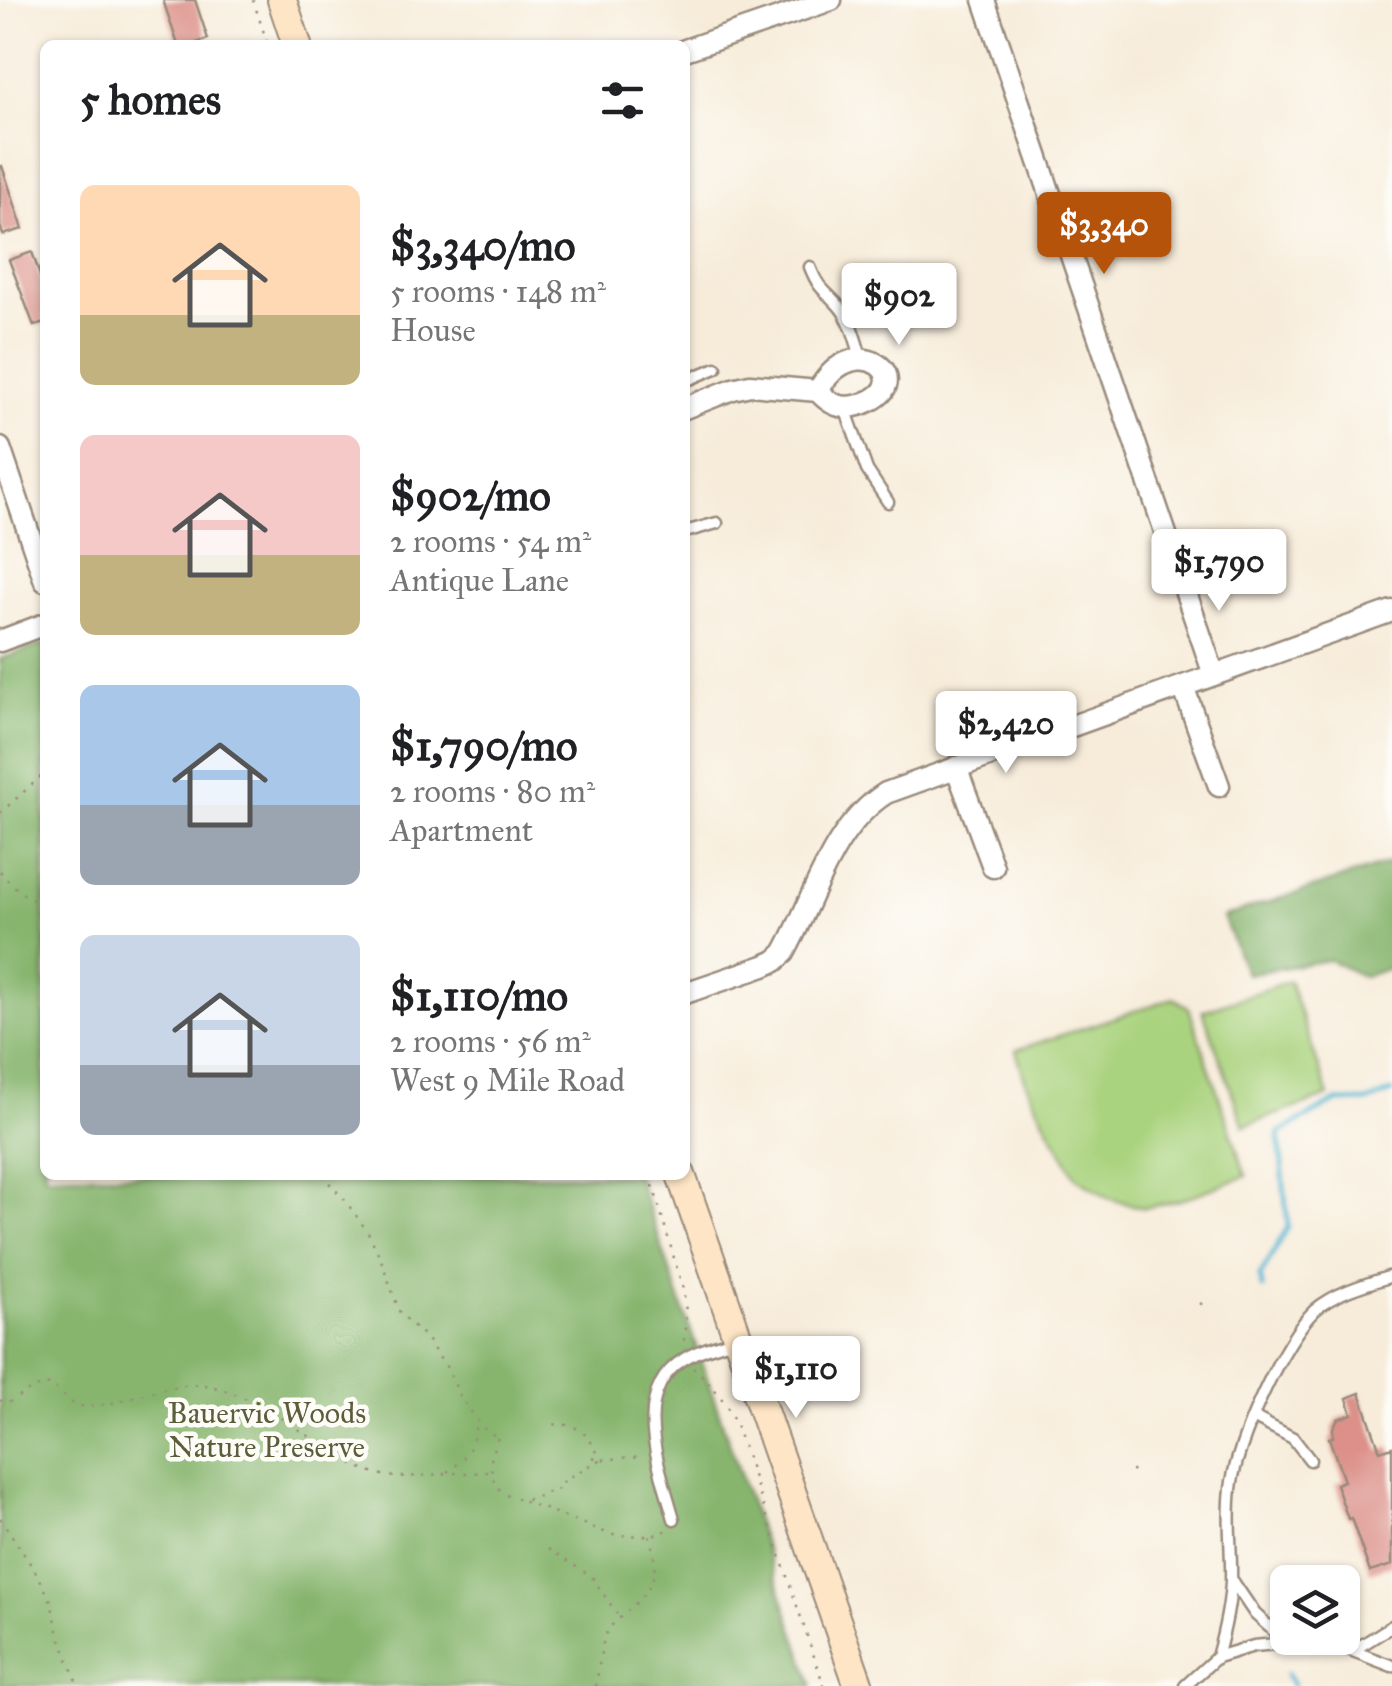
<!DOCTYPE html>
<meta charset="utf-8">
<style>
:root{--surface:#fff;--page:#f2f2f2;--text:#202124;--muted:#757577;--accent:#b45309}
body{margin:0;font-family:"IM FELL Great Primer",serif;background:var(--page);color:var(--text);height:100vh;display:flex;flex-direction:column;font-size:38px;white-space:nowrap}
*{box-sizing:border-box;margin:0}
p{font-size:32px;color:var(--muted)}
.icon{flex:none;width:55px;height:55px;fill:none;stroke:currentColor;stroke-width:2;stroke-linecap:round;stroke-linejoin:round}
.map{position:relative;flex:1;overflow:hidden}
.side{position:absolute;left:40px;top:40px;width:650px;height:1140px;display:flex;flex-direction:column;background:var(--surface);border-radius:15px;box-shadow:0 2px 8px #0004}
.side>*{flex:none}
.tools{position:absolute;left:1270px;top:1565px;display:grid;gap:20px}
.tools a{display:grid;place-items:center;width:90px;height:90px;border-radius:15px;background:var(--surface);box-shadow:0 2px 8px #0004;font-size:50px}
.price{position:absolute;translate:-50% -85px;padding:0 22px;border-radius:10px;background:#fff;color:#222;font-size:32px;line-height:65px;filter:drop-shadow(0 2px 5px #0008)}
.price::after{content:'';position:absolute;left:50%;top:60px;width:30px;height:22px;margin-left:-15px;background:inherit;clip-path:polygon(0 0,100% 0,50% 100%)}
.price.current{background:var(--accent);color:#fff}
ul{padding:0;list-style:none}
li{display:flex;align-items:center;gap:30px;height:250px;padding:0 40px}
li span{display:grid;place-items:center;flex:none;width:280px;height:200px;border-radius:15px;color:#555}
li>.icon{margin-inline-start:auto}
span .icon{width:120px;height:120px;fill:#fffc;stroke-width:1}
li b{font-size:42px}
h2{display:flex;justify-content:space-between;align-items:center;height:120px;padding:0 40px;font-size:42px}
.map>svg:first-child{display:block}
.green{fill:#aad37f;stroke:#727e4e;stroke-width:2.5}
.forest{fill:#87b56e;stroke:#617046;stroke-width:2.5}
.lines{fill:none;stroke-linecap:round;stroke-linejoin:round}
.stream{stroke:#53b5d2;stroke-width:5}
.building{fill:#dc9089}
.service-casing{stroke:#998b7c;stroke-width:15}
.minor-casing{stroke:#998b7c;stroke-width:25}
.secondary-casing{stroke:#998b7c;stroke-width:32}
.path{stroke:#998b7c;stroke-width:2.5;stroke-dasharray:2.5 8;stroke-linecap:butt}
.service{stroke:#fff;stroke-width:10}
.minor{stroke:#fff;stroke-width:20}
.secondary{stroke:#fde5c5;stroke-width:28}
.labels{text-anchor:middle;stroke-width:9;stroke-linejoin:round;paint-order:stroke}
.park-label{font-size:30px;fill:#5c5d3b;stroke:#fdfcf7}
</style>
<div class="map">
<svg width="1392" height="1686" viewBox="0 0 1392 1686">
<rect width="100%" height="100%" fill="#fdfcf7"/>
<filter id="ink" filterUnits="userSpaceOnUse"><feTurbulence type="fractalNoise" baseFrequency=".01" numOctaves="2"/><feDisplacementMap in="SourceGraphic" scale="20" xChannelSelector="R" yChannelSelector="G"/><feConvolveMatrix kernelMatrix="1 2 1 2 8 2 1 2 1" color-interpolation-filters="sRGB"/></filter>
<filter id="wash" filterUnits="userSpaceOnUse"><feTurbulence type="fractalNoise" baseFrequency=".0048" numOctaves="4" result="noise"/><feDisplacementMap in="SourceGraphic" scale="40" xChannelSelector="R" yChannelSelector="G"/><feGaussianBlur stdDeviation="2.25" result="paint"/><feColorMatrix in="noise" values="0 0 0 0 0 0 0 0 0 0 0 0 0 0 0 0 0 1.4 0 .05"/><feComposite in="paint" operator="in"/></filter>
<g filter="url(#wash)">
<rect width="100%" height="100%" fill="#f7ecda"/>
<path class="green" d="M 1289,981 L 1329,1096 L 1244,1126 L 1203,1011 Z
M 1174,998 L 1189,1008 L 1246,1176 L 1180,1200 L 1144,1208 L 1108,1198 L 1076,1177 L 1044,1120 L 1026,1083 L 1016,1050 Z"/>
<path class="forest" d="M 45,643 L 45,1175 L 637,1175 L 813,1686 L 0,1686 L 0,659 Z
M 1392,862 L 1392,967 L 1364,977 L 1329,960 L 1246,974 L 1223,917 Z"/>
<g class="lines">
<path class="stream" d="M 1262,1288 L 1260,1276 L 1288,1227 L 1279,1133 L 1335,1102 L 1370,1101 L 1392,1092
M 1287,1674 L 1293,1686"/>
</g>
<g id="blocks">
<path class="building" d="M 163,0 L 195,0 L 208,39 L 191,45 L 178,45 Z
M 2,166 L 23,229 L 3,235 L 0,226 L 0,167 Z
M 32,252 L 45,290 L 45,323 L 34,326 L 9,260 Z
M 1360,1393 L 1380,1451 L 1392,1447 L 1392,1565 L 1370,1572 L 1351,1518 L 1348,1519 L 1336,1484 L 1344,1481 L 1329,1438 L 1333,1437 L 1333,1428 L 1338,1419 L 1352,1414 L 1347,1398 Z"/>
</g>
</g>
<g filter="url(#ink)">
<use href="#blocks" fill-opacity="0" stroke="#998b7c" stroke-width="2.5"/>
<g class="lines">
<g class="service-casing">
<path id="service" d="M 810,267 C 819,290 825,290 839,306 C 852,321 856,342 862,360
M 685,381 L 716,368
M 845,408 L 867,470 L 888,502
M 685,532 L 717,523
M 1253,1417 L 1293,1438 L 1310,1460
M 674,1519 C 661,1470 628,1393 684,1359 C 699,1349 719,1345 736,1339
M 1232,1580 L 1255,1614 L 1287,1643
M 1354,1650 L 1392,1626
M 1217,1657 C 1224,1632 1230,1608 1231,1581 C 1232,1551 1227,1520 1231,1489 C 1235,1446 1283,1340 1315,1310 C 1336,1292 1366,1284 1392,1276
M 1185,1686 L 1217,1657 L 1254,1646 L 1287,1643 L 1345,1648 L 1392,1666"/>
</g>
<g class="minor-casing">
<path id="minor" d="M 984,0 L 1214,675
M 685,50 L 831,0
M 685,408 L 733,389 L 750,385 L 818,391 C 830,405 842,410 859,405 C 926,385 856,322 818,391
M 0,448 L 45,581
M 0,641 L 45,624
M 1183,686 L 1219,786
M 956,767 L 993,867
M 685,993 L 764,966 L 775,961 L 784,953 C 815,898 830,829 886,793 L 1392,611"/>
</g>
<g class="secondary-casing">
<path id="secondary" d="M 282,0 L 297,45
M 681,1175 L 859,1686"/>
</g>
<path class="path" d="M 253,0 L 268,45
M 0,813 L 45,773
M 0,871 C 13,887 26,898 45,906
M 322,1175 L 344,1199 L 368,1232 L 380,1257 L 400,1313 L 423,1335 L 433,1347 L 436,1355 L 444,1362 L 461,1398 L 483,1428 L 500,1439
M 650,1175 L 683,1289 L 686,1311 L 684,1341
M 1200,1303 L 1207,1308
M 693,1367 C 714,1387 724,1398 736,1425 L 824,1686
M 0,1400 L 6,1404 L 31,1389 L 51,1384 C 58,1391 66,1400 74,1404 C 100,1417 170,1376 210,1386 C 257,1397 297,1430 338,1455 C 349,1461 360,1469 372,1472 C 396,1480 417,1476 441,1474 C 459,1472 476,1474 494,1471
M 498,1438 C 483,1465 492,1503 529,1499 C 541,1497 548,1490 560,1489 L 564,1480 L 600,1460 C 593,1438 576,1420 552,1425
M 593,1457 L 600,1460 L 641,1456
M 1131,1471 L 1140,1472
M 447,1472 C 467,1459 474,1445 476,1421
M 524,1501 L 612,1535 L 650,1536 L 668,1530
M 0,1518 L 39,1577 L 50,1599 L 59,1634 L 78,1686
M 548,1549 L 592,1577 L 619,1617
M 596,1686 C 599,1669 600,1645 608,1630 C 612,1624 620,1618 625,1613 C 659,1584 660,1569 647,1528"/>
<use href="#service" class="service"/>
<use href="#minor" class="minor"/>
<use href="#secondary" class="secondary"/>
</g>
</g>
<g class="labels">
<g class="park-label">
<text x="267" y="1423">Bauervic Woods<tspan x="267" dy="34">Nature Preserve</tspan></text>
</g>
</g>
</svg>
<div class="tools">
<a><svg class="icon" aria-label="layers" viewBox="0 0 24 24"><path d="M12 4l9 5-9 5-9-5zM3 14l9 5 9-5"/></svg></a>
</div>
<b class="price current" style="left:1104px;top:277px">$3,340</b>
<b class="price" style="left:899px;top:348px">$902</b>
<b class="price" style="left:1219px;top:614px">$1,790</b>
<b class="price" style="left:1006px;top:776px">$2,420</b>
<b class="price" style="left:796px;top:1421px">$1,110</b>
<section class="side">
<h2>5 homes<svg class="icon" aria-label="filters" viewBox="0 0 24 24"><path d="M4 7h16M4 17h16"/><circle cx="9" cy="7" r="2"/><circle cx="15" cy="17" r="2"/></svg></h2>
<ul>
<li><span style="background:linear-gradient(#ffd9b3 65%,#c2b280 0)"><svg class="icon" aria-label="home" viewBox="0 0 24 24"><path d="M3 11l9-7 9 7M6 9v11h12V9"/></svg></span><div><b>$3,340/mo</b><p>5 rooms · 148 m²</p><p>House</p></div></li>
<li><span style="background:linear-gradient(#f6c9c9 60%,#c2b280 0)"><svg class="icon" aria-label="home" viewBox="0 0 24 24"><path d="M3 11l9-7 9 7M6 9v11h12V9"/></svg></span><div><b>$902/mo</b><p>2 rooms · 54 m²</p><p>Antique Lane</p></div></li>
<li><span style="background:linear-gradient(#a9c7e8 60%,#9aa5b1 0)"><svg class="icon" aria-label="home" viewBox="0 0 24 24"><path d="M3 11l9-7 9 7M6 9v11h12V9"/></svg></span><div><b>$1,790/mo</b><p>2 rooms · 80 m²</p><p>Apartment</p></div></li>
<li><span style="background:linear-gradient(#c9d6e8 65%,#9aa5b1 0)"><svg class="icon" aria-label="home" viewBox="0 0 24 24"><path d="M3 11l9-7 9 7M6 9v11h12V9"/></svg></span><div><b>$1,110/mo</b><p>2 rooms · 56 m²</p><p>West 9 Mile Road</p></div></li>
</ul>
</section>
</div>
